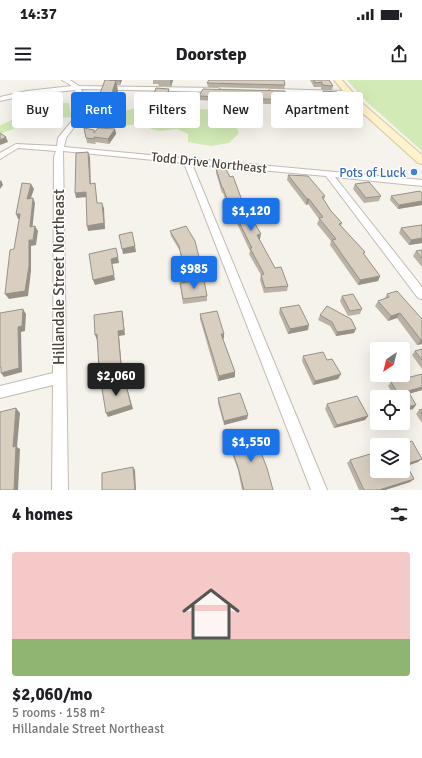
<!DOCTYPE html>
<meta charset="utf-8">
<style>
:root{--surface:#fff;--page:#f2f2f2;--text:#202124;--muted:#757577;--line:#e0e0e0;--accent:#1a73e8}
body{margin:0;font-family:Signika,sans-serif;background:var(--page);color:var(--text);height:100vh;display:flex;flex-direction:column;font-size:15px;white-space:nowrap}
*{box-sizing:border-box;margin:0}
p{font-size:13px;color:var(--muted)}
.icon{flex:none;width:22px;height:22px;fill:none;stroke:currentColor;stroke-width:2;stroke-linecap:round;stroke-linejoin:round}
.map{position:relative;height:410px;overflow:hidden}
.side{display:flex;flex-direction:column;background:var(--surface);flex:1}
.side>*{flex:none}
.guide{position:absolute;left:12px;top:12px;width:398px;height:36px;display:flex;gap:8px}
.needle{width:26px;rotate:215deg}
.buttons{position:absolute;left:370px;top:262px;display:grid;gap:8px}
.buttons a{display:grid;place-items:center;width:40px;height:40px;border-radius:4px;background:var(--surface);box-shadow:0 4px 16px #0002;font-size:20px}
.price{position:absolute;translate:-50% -34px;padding:0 9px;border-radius:4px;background:var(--accent);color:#fff;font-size:13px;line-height:26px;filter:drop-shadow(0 1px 2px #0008)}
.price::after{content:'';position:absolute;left:50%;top:24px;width:12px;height:9px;margin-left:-6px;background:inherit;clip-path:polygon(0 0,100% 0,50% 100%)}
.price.current{background:#222;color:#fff}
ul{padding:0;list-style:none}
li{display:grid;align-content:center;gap:8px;height:212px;padding:0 12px}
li+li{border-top:1px solid var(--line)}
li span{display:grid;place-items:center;height:124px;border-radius:4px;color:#555}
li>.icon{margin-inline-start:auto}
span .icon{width:72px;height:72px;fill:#fffc;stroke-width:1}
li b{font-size:17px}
h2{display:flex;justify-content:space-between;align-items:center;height:48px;padding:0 12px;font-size:17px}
.pill{padding:0 14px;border-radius:4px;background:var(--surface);box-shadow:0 4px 16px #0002;font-size:14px;line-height:36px}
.pill.current{background:var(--accent);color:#fff}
.status{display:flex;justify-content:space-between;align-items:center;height:28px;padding:0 20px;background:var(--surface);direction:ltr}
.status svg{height:11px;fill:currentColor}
header{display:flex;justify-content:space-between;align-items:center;height:52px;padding:0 12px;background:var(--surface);font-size:18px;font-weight:700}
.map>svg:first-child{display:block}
.green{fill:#d2eab5}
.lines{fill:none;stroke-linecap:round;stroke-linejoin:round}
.minor-casing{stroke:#c2bbae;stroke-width:2}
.secondary-casing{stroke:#d6c79b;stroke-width:2}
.minor{fill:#fff;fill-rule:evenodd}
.secondary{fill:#fff3cd;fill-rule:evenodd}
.wall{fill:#bab2a6}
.shaded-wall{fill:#979187}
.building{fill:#d8cfc1;stroke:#979187}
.shop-dot{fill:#3f7fe0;stroke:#fff;stroke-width:1.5}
.labels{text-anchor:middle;stroke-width:3;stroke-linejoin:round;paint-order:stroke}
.far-street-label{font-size:13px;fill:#4b4439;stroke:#fff}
.far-shop-label{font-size:13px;fill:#366cbe;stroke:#fff;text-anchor:end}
.street-label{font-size:15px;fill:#4b4439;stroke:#fff}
</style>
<div class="status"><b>14:37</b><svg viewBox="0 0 49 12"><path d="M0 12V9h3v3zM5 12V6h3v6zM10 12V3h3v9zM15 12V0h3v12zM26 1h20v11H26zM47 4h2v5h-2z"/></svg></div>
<header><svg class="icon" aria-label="menu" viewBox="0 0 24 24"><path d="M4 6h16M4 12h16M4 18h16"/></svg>Doorstep<svg class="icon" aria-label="share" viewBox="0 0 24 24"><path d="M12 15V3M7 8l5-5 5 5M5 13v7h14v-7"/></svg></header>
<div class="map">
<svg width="422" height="410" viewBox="0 0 422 410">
<rect width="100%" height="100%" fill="#f6f3ec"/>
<path class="green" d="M 347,0 L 422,0 L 422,71 L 367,22 Z
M 46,22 L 69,23 L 71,37 L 36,40 L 0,54 L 0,45 L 22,36 L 28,37 L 35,33 L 37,27 Z
M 136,28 L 160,30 L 165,37 C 176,38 191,37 199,29 L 219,30 L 224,35 L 224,40 L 236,47 L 239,53 L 229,63 L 211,66 L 188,62 L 188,54 L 177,49 L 159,51 L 139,45 L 91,44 L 86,39 L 89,36 L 120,32 Z"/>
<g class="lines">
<g class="minor-casing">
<path id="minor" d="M 62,0 L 70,0 L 79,6 L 218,8 L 221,10 L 218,12 L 81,9 L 84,16 L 86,31 L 66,58 L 64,67 L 422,100 L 422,106 L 335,97 L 422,207 L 422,219 L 418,218 L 326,96 L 192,84 L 327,410 L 311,410 L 184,83 L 63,71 L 68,410 L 52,410 L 53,305 L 0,318 L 0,306 L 53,293 L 54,77 L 56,71 L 18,68 L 0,79 L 0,73 L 16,64 L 57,66 L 58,58 L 80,31 L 75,10 L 27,15 L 0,21 L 0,17 L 27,11 L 72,6 Z
M 271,9 L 347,11 L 350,13 L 347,15 L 269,12 L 268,11 Z"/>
</g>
<g class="secondary-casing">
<path id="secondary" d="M 334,0 L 342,0 L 362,23 L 422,75 L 422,84 L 418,83 L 356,27 Z"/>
</g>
<use href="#minor" class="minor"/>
<use href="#secondary" class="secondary"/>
</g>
<path class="wall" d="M 105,0 L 122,0 L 120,5 L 117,5 L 118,12 L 113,28 L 102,28 L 99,16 Z
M 153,0 L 173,0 L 171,7 L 159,6 L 158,4 L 153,4 Z
M 310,0 L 329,0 L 333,6 L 332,10 L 321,10 L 321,7 L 314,7 Z
M 207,3 L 285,5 L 284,9 L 208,7 Z
M 323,11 L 341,18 L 340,23 L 323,22 L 322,16 Z
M 169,13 L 166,23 L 153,22 L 153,17 Z
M 199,16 L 286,20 L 285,25 L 199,20 Z
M 84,48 L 94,52 L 115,49 L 116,54 L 109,64 L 95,62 L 96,64 L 87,63 Z
M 216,88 L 248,137 L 259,159 L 275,188 L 288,206 L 287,211 L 264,213 L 260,200 L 261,195 L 249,174 L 250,171 L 234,137 L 232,137 L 223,113 L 222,113 L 216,93 Z
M 288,95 L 325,116 L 324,120 L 331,131 L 342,143 L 341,146 L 365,172 L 364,174 L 380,196 L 378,201 L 358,205 L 330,165 L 331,161 L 317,144 L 319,139 L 308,124 L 306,125 L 287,100 Z
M 355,104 L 381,116 L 379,121 L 364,123 L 353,109 Z
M 422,113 L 422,125 L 398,129 L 390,120 L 391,116 Z
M 422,145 L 422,163 L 409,165 L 399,153 L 401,148 Z
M 170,151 L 200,181 L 200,186 L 184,189 L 180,171 L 171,156 Z
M 422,170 L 422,187 L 413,176 L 416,171 Z
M 180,203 L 207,216 L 207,221 L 183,224 Z
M 387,214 L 422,239 L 422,264 L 417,265 L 397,238 L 388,241 L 375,226 L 378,221 L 385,218 Z
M 342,216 L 362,229 L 360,234 L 348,236 L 340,221 Z
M 280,228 L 308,250 L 288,254 L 279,233 Z
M 200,234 L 224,258 L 223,259 L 235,292 L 235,297 L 218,301 L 200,239 Z
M 320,235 L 354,253 L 336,256 L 330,246 L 318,240 Z
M 422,269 L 422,289 L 412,275 L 415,271 Z
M 303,276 L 327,280 L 341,294 L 338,299 L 313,305 L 302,281 Z
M 391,302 L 422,310 L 409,314 L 413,329 L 403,331 L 403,317 L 395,317 L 388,306 Z
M 218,318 L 247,339 L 224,345 L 218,323 Z
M 327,324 L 368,336 L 365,340 L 334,348 L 325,329 Z
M 422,329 L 422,343 L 416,334 L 419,330 Z
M 228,359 L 273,410 L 242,410 L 238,390 L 228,363 Z
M 403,365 L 418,382 L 407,386 L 414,399 L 410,402 L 385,410 L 359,410 L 347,383 L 350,380 Z"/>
<path class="shaded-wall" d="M 116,0 L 118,12 L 113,28 L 111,16 Z
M 120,0 L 122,0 L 120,5 Z
M 170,0 L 173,0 L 171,7 Z
M 169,9 L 169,13 L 166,23 L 166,18 Z
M 115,49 L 116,54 L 109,64 L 108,59 Z
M 6,57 L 8,62 L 0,65 L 0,60 Z
M 88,72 L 90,77 L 91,109 L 90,104 Z
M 1,100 L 3,105 L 0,109 L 0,101 Z
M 31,104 L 34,109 L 29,124 L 27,119 Z
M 86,112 L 87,117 L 76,118 L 75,113 Z
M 33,118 L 35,123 L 32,152 L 30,147 Z
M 307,119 L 309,119 L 308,124 L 306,125 Z
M 422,121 L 422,125 L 398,129 L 399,125 Z
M 102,123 L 104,128 L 105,149 L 88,151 L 87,146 Z
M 16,134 L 20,134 L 23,139 L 18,139 Z
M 35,146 L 38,151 L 36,165 L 31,166 L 31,191 L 28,216 L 9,219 L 5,214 Z
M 261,154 L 260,159 L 256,160 L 257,155 Z
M 422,158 L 422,163 L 409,165 L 411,160 Z
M 135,166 L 136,172 L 123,174 L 122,169 Z
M 118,177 L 119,183 L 112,184 L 115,200 L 95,205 L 93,200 L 111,179 Z
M 200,181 L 200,186 L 184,189 L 183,184 Z
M 380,196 L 378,201 L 358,205 L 360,200 Z
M 23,229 L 26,234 L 25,251 L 21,252 L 22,292 L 4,297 L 1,293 L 18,247 Z
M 122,231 L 123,236 L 125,255 L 119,256 L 122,290 L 101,294 L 99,290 L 118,251 Z
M 400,233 L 397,238 L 388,241 L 391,236 Z
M 309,245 L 308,250 L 288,254 L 290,249 Z
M 356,249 L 354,253 L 336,256 L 337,252 Z
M 97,254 L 99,259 L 97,260 L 95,255 Z
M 221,254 L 224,254 L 224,258 L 221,259 Z
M 421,260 L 422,260 L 422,264 L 417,265 Z
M 235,292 L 235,297 L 218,301 L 219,296 Z
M 341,294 L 338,299 L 313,305 L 315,301 Z
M 125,301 L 133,329 L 108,337 L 106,333 Z
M 422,307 L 422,310 L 404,315 L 408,311 Z
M 416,325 L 413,329 L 403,331 L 407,327 Z
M 16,328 L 20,333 L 17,367 L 20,369 L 18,410 L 12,410 L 13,367 Z
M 248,335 L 247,339 L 224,345 L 224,341 Z
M 368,336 L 365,340 L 334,348 L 337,345 Z
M 422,379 L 418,382 L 403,387 L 406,384 Z
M 133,387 L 135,390 L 136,410 L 135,410 Z
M 414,399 L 410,402 L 385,410 L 379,410 Z"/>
<path class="building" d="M 105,0 L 116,0 L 111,16 L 99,16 Z
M 109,0 L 120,0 L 120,1 Z
M 209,0 L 284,0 L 285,5 L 207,3 Z
M 314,0 L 329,0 L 333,6 L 322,5 L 322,2 L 315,3 Z
M 156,8 L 169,9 L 166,18 L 153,17 Z
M 203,9 L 285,11 L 286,20 L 199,16 Z
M 323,11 L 337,12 L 341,18 L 324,18 Z
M 84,48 L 94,50 L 94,53 L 98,48 L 115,49 L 108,59 L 94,57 L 94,59 L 86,58 Z
M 0,53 L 6,57 L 0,60 Z
M 88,72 L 90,104 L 95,103 L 97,123 L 102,123 L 104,143 L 87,146 L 86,112 L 75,113 L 76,73 Z
M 225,87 L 230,97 L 233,96 L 248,137 L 251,137 L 261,154 L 257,155 L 275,188 L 281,187 L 288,206 L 265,208 L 261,195 L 264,194 L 250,168 L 252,168 L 234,132 L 232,132 L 223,108 L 222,108 L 216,88 Z
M 288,95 L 308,96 L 325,116 L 322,117 L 331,131 L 342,143 L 339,144 L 365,172 L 363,173 L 380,196 L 360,200 L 332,160 L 336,159 L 319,138 L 323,137 L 309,119 L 307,119 Z
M 369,102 L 381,116 L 366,118 L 355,104 Z
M 22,103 L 31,104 L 27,119 L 33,118 L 30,147 L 35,146 L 33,160 L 29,160 L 29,186 L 25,211 L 5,214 L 10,170 L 14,169 L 20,134 L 16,134 Z
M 420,111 L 422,113 L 422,121 L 399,125 L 391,116 Z
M 421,145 L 422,145 L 422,158 L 411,160 L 401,148 Z
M 186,146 L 195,161 L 200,181 L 183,184 L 179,166 L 170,151 Z
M 132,152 L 135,166 L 122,169 L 119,155 Z
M 116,168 L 118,177 L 111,179 L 114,195 L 93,200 L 89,174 Z
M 422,170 L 422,178 L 416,171 Z
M 204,200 L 207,216 L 183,219 L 180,203 Z
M 397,211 L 422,239 L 422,260 L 421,260 L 400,233 L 391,236 L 378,221 L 389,217 L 387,214 Z
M 353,214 L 362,229 L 350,231 L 342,216 Z
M 299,225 L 309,245 L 290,249 L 280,228 Z
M 327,226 L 351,239 L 356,249 L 337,252 L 332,242 L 320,235 Z
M 23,229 L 22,246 L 18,247 L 19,288 L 1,293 L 1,287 L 0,287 L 0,233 Z
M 122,231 L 124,250 L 118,251 L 121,285 L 99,290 L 97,254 L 95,255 L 94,235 Z
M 217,231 L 224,254 L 221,254 L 235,292 L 219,296 L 200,234 Z
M 422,269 L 422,280 L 415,271 Z
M 323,272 L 327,280 L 332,279 L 341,294 L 315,301 L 303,276 Z
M 422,294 L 422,307 L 408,311 L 416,325 L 407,327 L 403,321 L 403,317 L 400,317 L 391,302 Z
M 125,301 L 131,325 L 106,333 L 102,309 Z
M 240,313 L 248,335 L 224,341 L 218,318 Z
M 357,316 L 368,336 L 337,345 L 327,324 Z
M 16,328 L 13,367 L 16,366 L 14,410 L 0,410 L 0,332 Z
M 422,329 L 422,334 L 419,330 Z
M 253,352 L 267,388 L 273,410 L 244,410 L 238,387 L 228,359 Z
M 412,361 L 422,379 L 406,384 L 414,399 L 379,410 L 364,410 L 350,380 L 377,372 L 377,391 L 403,391 L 403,365 L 400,365 Z
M 133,387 L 135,410 L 102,410 L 102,393 Z"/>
<circle class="shop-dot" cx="414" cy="92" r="4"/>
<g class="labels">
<g class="far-street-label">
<text transform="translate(209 82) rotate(6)" y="5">Todd Drive Northeast</text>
</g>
<g class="far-shop-label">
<text x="406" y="97">Pots of Luck</text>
</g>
<g class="street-label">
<text transform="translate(59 197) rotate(-90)" y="5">Hillandale Street Northeast</text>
</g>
</g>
</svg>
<div class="buttons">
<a><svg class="needle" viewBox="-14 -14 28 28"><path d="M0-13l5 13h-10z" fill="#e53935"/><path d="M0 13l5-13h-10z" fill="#757577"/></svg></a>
<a><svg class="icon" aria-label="locate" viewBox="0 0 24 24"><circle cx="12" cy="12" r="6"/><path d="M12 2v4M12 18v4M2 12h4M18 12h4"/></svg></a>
<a><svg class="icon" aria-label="layers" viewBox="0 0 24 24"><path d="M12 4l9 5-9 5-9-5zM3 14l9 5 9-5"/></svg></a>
</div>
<b class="price" style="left:251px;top:152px">$1,120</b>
<b class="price" style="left:194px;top:210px">$985</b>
<b class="price current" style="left:116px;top:317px">$2,060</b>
<b class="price" style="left:251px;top:383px">$1,550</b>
<div class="guide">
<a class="pill">Buy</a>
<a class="pill current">Rent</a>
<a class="pill">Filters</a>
<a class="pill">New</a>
<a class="pill">Apartment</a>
</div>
</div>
<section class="side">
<h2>4 homes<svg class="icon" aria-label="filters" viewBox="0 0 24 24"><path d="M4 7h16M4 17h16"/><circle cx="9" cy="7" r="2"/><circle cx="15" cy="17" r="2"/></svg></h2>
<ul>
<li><span style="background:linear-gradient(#f6c9c9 70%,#8fb573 0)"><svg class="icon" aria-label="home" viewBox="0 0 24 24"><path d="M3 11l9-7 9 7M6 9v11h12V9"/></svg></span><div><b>$2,060/mo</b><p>5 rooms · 158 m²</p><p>Hillandale Street Northeast</p></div></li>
</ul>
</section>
